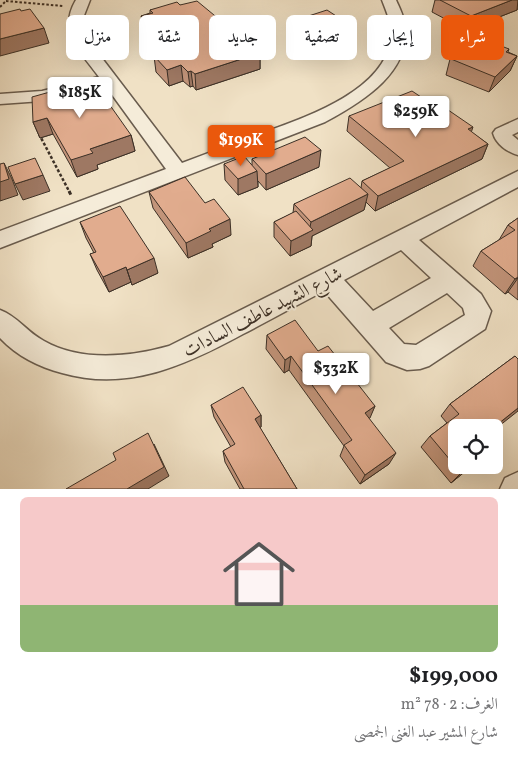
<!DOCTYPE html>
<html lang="ar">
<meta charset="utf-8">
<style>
:root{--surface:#fff;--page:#f6f6f6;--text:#202124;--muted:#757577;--accent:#ea580c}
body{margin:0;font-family:Vollkorn,Amiri,serif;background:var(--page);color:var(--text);direction:rtl;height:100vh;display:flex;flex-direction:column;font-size:19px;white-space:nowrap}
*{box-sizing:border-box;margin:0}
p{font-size:16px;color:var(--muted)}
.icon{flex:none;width:28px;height:28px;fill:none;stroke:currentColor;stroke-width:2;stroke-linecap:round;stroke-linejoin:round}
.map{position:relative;height:489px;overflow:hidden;direction:ltr}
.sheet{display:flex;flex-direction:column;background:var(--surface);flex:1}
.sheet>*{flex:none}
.guide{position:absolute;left:15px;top:15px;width:489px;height:45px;direction:rtl;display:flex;gap:10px}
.tools{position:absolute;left:448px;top:419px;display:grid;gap:10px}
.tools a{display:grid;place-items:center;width:55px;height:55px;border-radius:8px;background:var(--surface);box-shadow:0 5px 20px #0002;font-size:25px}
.price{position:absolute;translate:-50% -42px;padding:0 11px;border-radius:5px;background:#fff;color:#222;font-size:16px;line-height:32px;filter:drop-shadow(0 1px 2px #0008)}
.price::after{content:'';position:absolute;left:50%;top:30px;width:15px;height:11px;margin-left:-8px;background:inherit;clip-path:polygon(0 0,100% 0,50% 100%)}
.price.active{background:var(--accent);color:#fff}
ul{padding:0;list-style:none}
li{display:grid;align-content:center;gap:10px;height:265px;padding:0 20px}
li span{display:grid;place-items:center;height:155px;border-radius:8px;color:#555}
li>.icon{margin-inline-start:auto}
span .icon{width:90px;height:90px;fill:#fffc;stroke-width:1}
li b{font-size:21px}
.tag{padding:0 18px;border-radius:8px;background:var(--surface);box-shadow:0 5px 20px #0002;font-size:18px;line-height:45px}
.tag.active{background:var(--accent);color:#fff}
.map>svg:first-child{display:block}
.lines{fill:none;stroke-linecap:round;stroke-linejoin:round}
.minor-casing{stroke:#695c4e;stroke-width:3}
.path-far2{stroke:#3c3026;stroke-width:2;stroke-dasharray:2.5 2;stroke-linecap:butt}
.path-far1{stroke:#3c3026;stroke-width:2.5;stroke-dasharray:3 2;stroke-linecap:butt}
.path{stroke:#3c3026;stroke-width:3;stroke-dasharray:4 2.5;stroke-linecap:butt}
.minor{fill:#f5ecd9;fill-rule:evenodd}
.wall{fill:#c2947a;stroke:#3c3026}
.shaded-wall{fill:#9e7863;stroke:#3c3026}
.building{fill:#e1ac8e;stroke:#3c3026}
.labels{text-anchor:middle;stroke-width:4;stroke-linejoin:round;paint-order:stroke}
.street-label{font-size:19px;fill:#3c3026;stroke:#f5ecd9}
</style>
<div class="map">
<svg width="518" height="489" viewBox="0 0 518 489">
<rect width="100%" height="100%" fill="#f0e1c5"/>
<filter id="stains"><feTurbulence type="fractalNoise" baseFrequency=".004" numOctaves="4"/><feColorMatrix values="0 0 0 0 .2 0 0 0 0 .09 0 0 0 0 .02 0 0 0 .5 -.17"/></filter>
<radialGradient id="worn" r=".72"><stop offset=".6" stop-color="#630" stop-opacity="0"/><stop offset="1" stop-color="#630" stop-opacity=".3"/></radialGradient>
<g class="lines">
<g class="minor-casing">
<path id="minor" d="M 76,0 L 90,0 L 83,18 L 85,36 L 182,163 C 207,154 232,144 257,135 C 300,119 382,94 391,40 C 393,26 387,13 382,0 L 396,0 C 399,7 403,14 404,22 C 414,71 362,102 325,122 L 0,248 L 0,231 L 166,169 L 105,85 L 42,101 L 0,104 L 0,94 L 42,91 L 99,77 C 81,52 57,32 76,0 Z
M 518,119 L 518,132 L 512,135 L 518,140 L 518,155 C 507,152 496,144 493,133 L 496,129 Z
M 518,171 L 518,187 L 419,240 L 481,294 L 491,311 L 485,329 L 429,366 L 420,369 L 407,370 L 386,362 L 324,291 C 297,305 270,320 243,334 C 186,365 128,392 62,373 C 39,367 17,356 0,338 L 0,310 C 17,316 28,333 44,341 C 81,362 130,357 169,346 ZM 401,250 L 431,278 L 373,311 L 344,280 ZM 447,293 L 463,308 L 465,315 L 416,345 L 404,344 L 389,328 Z
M 518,472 L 518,489 L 500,489 L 505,478 Z"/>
</g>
<path class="path-far2" d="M 6,1 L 63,6
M 0,7 L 7,0"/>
<path class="path-far1" d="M 39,134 L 70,193"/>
<path class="path" d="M 69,191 L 71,195"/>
<use href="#minor" class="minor"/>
</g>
<path class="wall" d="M 435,0 L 518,0 L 518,8 L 517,10 L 466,30 L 432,12 Z
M 180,5 L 260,53 L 260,69 L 196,90 L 193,86 L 190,87 L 183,81 L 169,86 L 156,72 L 154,56 L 165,52 L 144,31 L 141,16 L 150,13 L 150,10 Z
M 290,22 L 348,40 L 311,53 L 289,37 Z
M 509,49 L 508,52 L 517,56 L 510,71 L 489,92 L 446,75 L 452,51 Z
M 60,94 L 131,135 L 135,151 L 97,165 L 98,169 L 77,177 L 53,134 L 40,138 L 33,122 Z
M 349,116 L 471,132 L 488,144 L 482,159 L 375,211 L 366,202 L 364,210 L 312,236 L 311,246 L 290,256 L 274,237 L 274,222 L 293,213 L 294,204 L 361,188 L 362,181 L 390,168 L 347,131 Z
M 252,159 L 319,167 L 266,190 L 258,181 L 258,187 L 238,195 L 225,180 L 224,164 L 252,165 Z
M 149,192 L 205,203 L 231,235 L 212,244 L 213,247 L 188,258 L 153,208 Z
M 518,218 L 518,300 L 508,292 L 505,294 L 473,266 L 481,251 L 499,240 L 508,225 Z
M 80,222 L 158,273 L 132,285 L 131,282 L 109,292 L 97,270 L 90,254 L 94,253 L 86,238 Z
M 267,335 L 318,351 L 375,406 L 369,418 L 389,464 L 360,484 L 340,456 L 344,446 L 289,370 L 284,373 L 266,349 Z
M 515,356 L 456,428 L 473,465 L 451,483 L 421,447 L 430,436 L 447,423 L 441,416 L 450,404 Z
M 211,405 L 261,415 L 261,427 L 260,428 L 297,489 L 240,489 L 225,462 L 223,451 L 231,447 L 214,417 Z"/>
<path class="shaded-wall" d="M 512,0 L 518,0 L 517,10 L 466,30 L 471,16 Z
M 350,25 L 348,40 L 311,53 L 312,37 Z
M 44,28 L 49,43 L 0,56 L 0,39 Z
M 260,53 L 260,69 L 196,90 L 195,74 Z
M 517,56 L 510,71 L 489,92 L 495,77 Z
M 181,65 L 183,81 L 169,86 L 167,70 Z
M 191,71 L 193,86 L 190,87 L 188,72 Z
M 47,118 L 53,134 L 40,138 L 33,122 Z
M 473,127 L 468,142 L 468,129 Z
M 131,135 L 135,151 L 97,165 L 98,169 L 77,177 L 71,160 L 90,149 Z
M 488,144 L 482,159 L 375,211 L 378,196 Z
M 321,150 L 319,167 L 266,190 L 266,174 Z
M 4,163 L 12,179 L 18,195 L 0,201 L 0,182 Z
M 257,171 L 258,187 L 238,195 L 238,179 Z
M 43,175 L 50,191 L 23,200 L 15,184 Z
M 368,194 L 364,210 L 312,236 L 311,246 L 290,256 L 291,241 L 309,232 L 311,222 Z
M 230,219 L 231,235 L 212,244 L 213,247 L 188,258 L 186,243 L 209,229 Z
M 154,258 L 158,273 L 132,285 L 127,270 Z
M 126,267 L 131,282 L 109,292 L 103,277 Z
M 518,278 L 508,292 L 505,294 L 515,279 Z
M 291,356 L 289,370 L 284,373 L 285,360 Z
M 375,406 L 370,418 L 360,425 L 365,413 Z
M 518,408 L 518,411 L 494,430 L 493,428 Z
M 261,415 L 261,427 L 255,431 L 255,419 Z
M 154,444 L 169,476 L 148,489 L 127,489 Z
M 396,453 L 389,464 L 360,484 L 365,475 Z
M 471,465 L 473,465 L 451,483 L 461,473 Z"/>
<path class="building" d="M 440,0 L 512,0 L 471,16 Z
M 197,1 L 260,53 L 195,74 L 191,71 L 188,72 L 181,65 L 167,70 L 154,56 L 175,49 L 141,16 L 153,13 L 150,10 L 177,2 L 180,5 Z
M 20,9 L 21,11 L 30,9 L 44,28 L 0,39 L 0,14 Z
M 327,10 L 350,25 L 312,37 L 290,22 Z
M 475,36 L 509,49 L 506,52 L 517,56 L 495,77 L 451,59 L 458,54 L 452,51 Z
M 95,84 L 131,135 L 90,149 L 93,153 L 71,160 L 47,118 L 33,122 L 32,97 L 57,90 L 60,94 Z
M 412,91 L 430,103 L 435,101 L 473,127 L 468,129 L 488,144 L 378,196 L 362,181 L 404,161 L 349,116 Z
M 305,137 L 321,150 L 266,174 L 252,159 Z
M 244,156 L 257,171 L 238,179 L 224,164 Z
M 35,158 L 43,175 L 15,184 L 8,167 Z
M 4,163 L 9,179 L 0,182 L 0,164 Z
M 185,177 L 205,203 L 214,199 L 230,219 L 209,229 L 211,231 L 186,243 L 149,192 Z
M 350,178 L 368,194 L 311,222 L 294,204 Z
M 120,206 L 154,258 L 127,270 L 126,267 L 103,277 L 90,254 L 96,252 L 80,222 Z
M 296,211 L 313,230 L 291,241 L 274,222 Z
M 518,218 L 518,277 L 515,279 L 481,251 L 515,230 L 508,225 Z
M 295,320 L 318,351 L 328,346 L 375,406 L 365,413 L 396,453 L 365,475 L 344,445 L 352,440 L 291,356 L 285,360 L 267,335 Z
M 515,356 L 518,359 L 518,408 L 493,428 L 456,428 L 456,465 L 471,465 L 461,473 L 430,436 L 459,414 L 450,404 Z
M 243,387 L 261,415 L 255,419 L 297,489 L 244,489 L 223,451 L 235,444 L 211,405 Z
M 148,433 L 164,467 L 127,489 L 66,489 L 116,460 L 113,453 Z"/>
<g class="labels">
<g class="street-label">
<text transform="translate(262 311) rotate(-27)" y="7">شارع الشهيد عاطف السادات</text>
</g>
</g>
<rect width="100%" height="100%" filter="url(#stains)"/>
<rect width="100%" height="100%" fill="url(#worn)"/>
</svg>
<div class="tools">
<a><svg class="icon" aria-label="locate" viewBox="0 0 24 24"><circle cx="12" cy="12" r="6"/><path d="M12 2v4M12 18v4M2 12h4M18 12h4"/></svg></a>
</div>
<b class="price" style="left:80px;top:119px">$185K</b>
<b class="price" style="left:416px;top:138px">$259K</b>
<b class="price active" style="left:241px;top:167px">$199K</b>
<b class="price" style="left:336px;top:395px">$332K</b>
<div class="guide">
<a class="tag active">شراء</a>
<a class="tag">إيجار</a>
<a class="tag">تصفية</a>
<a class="tag">جديد</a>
<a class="tag">شقة</a>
<a class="tag">منزل</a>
</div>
</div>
<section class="sheet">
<ul>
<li><span style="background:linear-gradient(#f6c9c9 70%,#8fb573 0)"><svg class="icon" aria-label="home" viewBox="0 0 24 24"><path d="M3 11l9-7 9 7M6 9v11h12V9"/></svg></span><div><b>$199,000</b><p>الغرف: 2 · 78 m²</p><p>شارع المشير عبد الغنى الجمصى</p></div></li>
</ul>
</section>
